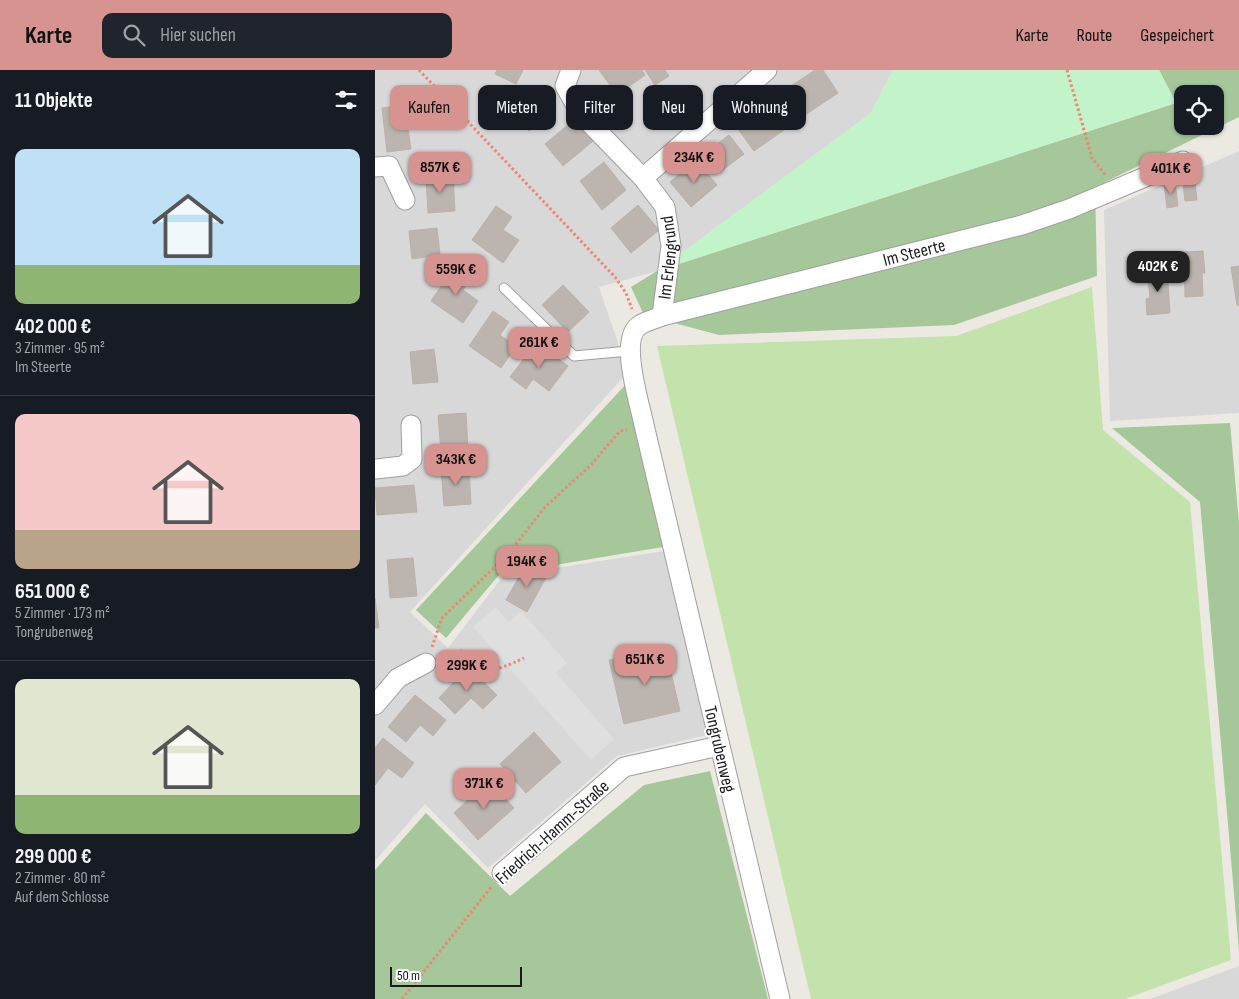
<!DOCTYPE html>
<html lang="de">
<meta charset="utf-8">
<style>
:root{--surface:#171b24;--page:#20242c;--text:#f1f3f6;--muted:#9ea1a6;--line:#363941;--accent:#d69390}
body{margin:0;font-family:"Sofia Sans Condensed",sans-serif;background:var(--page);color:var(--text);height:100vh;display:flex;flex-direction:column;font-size:19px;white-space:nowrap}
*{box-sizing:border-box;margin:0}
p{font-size:16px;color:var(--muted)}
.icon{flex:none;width:28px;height:28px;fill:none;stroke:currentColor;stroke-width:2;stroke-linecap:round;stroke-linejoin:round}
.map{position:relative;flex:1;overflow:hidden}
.details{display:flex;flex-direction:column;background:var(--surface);width:375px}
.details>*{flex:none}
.top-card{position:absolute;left:15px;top:15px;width:475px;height:45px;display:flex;gap:10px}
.controls{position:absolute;left:799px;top:15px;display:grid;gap:10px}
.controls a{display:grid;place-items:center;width:50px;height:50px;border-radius:10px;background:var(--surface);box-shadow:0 1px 4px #0004;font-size:25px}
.scale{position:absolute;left:15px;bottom:12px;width:132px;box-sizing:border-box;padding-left:5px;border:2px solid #1b1b1b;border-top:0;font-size:14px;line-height:18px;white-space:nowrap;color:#1b1b1b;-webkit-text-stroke:4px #fff;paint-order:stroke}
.price{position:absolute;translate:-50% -42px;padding:0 11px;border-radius:10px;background:var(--accent);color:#111;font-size:16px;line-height:32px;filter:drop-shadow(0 1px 2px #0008)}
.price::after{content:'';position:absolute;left:50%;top:30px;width:15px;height:11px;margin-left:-8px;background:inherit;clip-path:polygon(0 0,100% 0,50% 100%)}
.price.active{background:#222;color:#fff}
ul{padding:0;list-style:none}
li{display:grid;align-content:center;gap:10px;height:265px;padding:0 15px}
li+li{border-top:1px solid var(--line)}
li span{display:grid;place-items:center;height:155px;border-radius:10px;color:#555}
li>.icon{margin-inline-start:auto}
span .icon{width:90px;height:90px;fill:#fffc;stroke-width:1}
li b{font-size:21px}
h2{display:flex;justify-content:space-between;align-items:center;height:60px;padding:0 15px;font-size:21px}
.tag{padding:0 18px;border-radius:10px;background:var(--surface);box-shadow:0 1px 4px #0004;font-size:18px;line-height:45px}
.tag.active{background:var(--accent);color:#111}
header{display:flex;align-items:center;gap:30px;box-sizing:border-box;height:70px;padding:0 25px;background:var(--accent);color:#111}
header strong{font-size:24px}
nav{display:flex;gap:28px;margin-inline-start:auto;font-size:18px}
.search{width:350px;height:45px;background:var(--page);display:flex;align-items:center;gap:12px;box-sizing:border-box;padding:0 18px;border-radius:10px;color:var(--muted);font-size:19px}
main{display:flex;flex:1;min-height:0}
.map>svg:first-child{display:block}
.residential{fill:#d9d8d8}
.grass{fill:#c3e2ac}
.forest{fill:#a5c79a;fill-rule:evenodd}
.park{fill:#c2f3c9}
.parking{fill:#dfdfdf}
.building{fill:#bcb5af;stroke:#bcb1a6}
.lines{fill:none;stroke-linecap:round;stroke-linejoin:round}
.service-casing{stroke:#9f9f9f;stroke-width:11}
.minor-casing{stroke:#9f9f9f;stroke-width:21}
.path{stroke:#eb8773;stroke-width:3;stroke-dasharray:2.5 2.5;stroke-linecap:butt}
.service{stroke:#fff;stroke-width:9}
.minor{stroke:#fff;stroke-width:19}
.labels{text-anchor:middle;stroke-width:4;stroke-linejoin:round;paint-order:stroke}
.street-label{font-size:18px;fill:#1b1b1b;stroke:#fff}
</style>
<header>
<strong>Karte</strong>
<div class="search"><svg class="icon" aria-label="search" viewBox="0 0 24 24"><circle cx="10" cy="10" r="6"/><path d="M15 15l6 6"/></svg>Hier suchen</div>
<nav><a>Karte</a><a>Route</a><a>Gespeichert</a></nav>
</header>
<main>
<section class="details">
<h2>11 Objekte<svg class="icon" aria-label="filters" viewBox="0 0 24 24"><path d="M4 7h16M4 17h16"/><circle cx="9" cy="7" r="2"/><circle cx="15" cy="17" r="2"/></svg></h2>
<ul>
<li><span style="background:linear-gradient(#bfe0f5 75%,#8fb573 0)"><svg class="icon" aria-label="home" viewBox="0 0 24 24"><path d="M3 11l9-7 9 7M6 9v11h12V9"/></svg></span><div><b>402 000 €</b><p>3 Zimmer · 95 m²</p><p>Im Steerte</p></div></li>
<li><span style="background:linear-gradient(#f6c9c9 75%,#b9a48a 0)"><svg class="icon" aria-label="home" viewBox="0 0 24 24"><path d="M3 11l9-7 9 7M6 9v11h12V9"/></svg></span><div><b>651 000 €</b><p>5 Zimmer · 173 m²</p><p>Tongrubenweg</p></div></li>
<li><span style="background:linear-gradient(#dfe7d0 75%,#8fb573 0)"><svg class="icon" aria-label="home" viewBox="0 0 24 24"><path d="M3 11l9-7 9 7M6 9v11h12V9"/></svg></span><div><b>299 000 €</b><p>2 Zimmer · 80 m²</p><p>Auf dem Schlosse</p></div></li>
</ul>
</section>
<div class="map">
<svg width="864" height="929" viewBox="0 0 864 929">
<rect width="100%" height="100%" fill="#ece9e2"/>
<path class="residential" d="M 0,0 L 518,0 L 495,44 L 282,201 L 224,217 L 253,302 L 35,542 L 73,578 L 144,485 L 168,500 L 289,481 L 332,665 L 242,686 L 113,798 L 50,734 L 0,791 Z
M 864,81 L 864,343 L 735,351 L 729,140 Z
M 864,896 L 864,929 L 775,929 Z"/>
<path class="grass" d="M 717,217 L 728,360 L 815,432 L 856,890 L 750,929 L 436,929 L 282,276 L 581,266 Z"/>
<path class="forest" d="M 784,0 L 864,0 L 864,47 L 720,117 L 722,206 L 579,255 L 344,265 L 269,245 L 256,217 L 282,201 L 801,33 ZM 808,24 L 840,24 L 840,56 L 808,56 Z
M 254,311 L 288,477 L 168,497 L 144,481 L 71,568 L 41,540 Z
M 855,353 L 864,453 L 864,881 L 825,432 L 737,358 Z
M 335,701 L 393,929 L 0,929 L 0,800 L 51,743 L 135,826 L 269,715 Z"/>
<path class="park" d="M 518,0 L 784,0 L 801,33 L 282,201 L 495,44 Z"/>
<path class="parking" d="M 121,537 L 134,552 L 146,541 L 192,593 L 181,603 L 239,669 L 216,690 L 98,557 Z"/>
<path class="building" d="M 122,0 L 148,0 L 141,14 L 120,4 Z
M 224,0 L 267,0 L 270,5 L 242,25 Z
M 270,0 L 290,0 L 294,6 L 280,15 Z
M 440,0 L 448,0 L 463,23 L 424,49 L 407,22 Z
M 162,20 L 179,40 L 154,61 L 137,41 Z
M 43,33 L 46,58 L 33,60 L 36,79 L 12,82 L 7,38 Z
M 393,37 L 409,60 L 379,81 L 363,59 Z
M 200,49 L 218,71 L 188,96 L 170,74 Z
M 354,65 L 369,84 L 345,102 L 330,83 Z
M 321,90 L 342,115 L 316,137 L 295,112 Z
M 229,92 L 251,120 L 227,140 L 205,111 Z
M 819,104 L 822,130 L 810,131 L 807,105 Z
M 78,105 L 80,141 L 53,143 L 51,106 Z
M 800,112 L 803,136 L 792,138 L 789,114 Z
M 263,135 L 284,160 L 256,183 L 236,158 Z
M 121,136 L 137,147 L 128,160 L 144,170 L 128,193 L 97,170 Z
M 62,158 L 65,185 L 37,189 L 34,161 Z
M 828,181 L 830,203 L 827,203 L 828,226 L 810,227 L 809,182 Z
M 80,196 L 96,208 L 88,220 L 103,231 L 88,253 L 56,231 Z
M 864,196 L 864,235 L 862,235 L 856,197 Z
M 792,199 L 795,243 L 772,245 L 771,229 L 775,228 L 772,201 Z
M 188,215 L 214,242 L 193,262 L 167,235 Z
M 118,241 L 134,252 L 125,265 L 141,276 L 126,298 L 94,276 Z
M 161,273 L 193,296 L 174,321 L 158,309 L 151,319 L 135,307 Z
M 59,279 L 63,312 L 38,314 L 35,282 Z
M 91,343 L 93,380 L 66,382 L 63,345 Z
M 94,396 L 96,434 L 69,436 L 66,398 Z
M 39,415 L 42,442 L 2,445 L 0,418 Z
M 38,488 L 42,526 L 15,528 L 12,490 Z
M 151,494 L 172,506 L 152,542 L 131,530 Z
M 0,528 L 4,558 L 0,558 Z
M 290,577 L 305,641 L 249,654 L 234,590 Z
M 93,597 L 122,625 L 108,639 L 96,628 L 80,644 L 64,628 Z
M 40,625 L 71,650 L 58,666 L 45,655 L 31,672 L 13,657 Z
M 159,662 L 186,692 L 151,723 L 125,694 Z
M 8,668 L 39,693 L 27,708 L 13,698 L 0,715 L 0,678 Z
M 114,710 L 139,738 L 103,770 L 79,743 Z"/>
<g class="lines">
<g class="service-casing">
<path id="service" d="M 129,218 L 199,286 L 254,281"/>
</g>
<g class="minor-casing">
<g id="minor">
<path d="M 196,0 L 190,16 L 206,44 L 268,108"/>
<path d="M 0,97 L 14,96 L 30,130"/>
<path id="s1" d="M 287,246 L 296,176 L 290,137 L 268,108 L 392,0"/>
<path d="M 0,399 L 28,396 L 37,389 L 36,355"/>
<path d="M 0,635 L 23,608 L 51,593"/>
<path d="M 127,803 L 249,697 L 344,676"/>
<path id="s2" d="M 405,929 L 269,355 C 265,334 243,268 265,255 C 271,251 280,249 287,246 L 647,155 L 694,139 L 808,91"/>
</g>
</g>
<path class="path" d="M 44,0 L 240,207 L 251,223 L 257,239
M 692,0 L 717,88 L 731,106
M 57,577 L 67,548 L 133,484 L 171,436 L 215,396 L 245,361 L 252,360
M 66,588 L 86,581 C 115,604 116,603 149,588
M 27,929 L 117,816"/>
<use href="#service" class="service"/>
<use href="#minor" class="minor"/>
</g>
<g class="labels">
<g class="street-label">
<text dy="6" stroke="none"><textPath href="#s2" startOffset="978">Im Steerte</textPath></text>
<text dy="6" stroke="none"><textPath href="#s1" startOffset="59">Im Erlengrund</textPath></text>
<text transform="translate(345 679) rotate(77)" y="6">Tongrubenweg</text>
<text transform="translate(177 762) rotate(-42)" y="6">Friedrich-Hamm-Straße</text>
</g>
</g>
</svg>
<div class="controls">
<a><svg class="icon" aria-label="locate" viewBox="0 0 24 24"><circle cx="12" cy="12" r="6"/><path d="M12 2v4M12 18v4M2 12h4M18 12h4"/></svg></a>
</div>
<div class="scale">50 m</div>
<b class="price" style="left:319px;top:114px">234K €</b>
<b class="price" style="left:65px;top:124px">857K €</b>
<b class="price" style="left:796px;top:125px">401K €</b>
<b class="price active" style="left:783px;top:223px">402K €</b>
<b class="price" style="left:81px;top:226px">559K €</b>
<b class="price" style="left:164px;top:299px">261K €</b>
<b class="price" style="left:81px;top:416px">343K €</b>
<b class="price" style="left:152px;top:518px">194K €</b>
<b class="price" style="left:270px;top:616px">651K €</b>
<b class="price" style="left:92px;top:622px">299K €</b>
<b class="price" style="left:109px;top:740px">371K €</b>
<div class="top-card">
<a class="tag active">Kaufen</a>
<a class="tag">Mieten</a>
<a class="tag">Filter</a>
<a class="tag">Neu</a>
<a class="tag">Wohnung</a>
</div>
</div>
</main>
